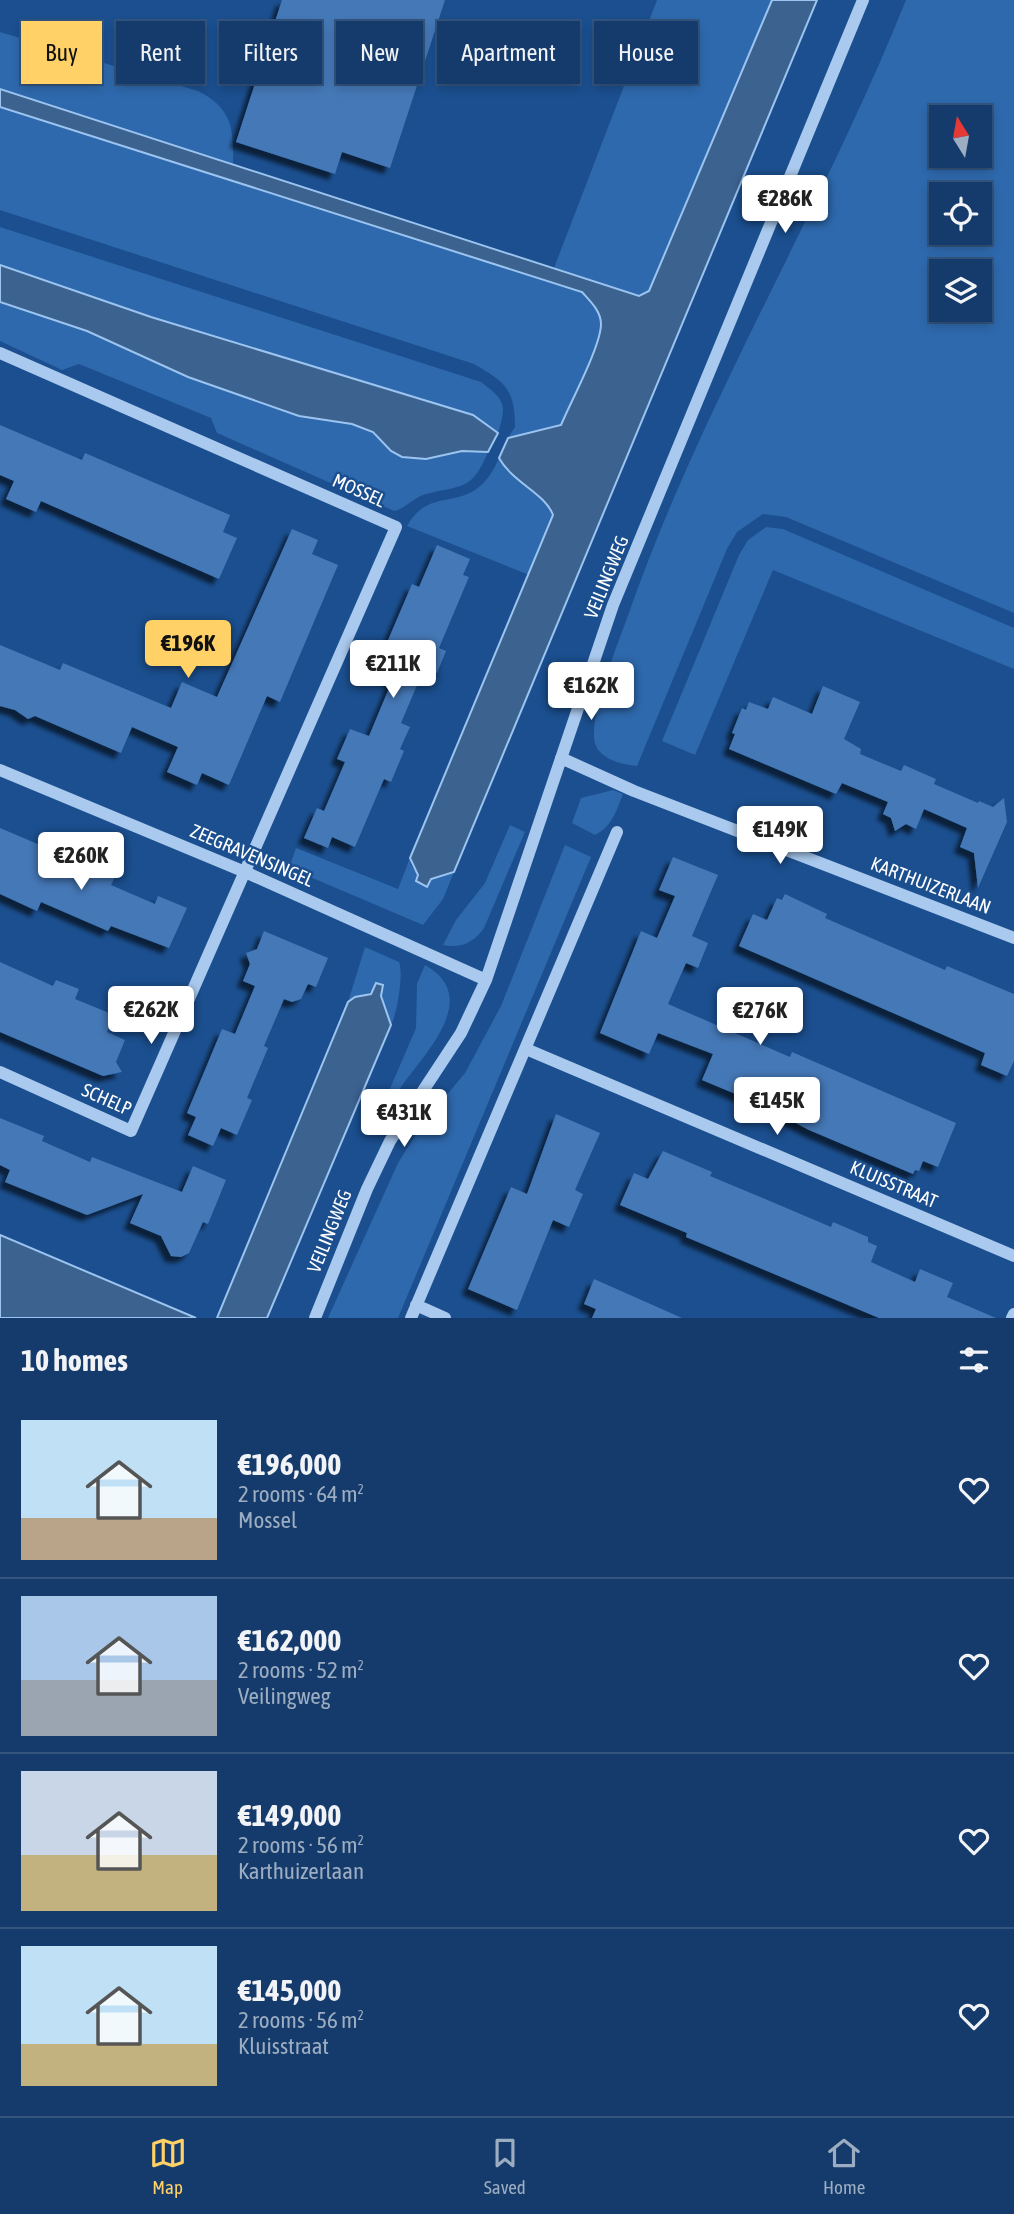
<!DOCTYPE html>
<meta charset="utf-8">
<style>
:root{--surface:#143b6b;--page:#214673;--text:#f1f3f6;--muted:#9dadc1;--line:#33557e;--accent:#ffd166}
body{margin:0;font-family:"Asap Condensed",sans-serif;background:var(--page);color:var(--text);height:100vh;display:flex;flex-direction:column;font-size:26px;white-space:nowrap}
*{box-sizing:border-box;margin:0}
p{font-size:23px;color:var(--muted)}
.icon{flex:none;width:38px;height:38px;fill:none;stroke:currentColor;stroke-width:2;stroke-linecap:round;stroke-linejoin:round}
.map{position:relative;height:1318px;overflow:hidden}
.panel{display:flex;flex-direction:column;background:var(--surface);flex:1}
.panel>*{flex:none}
.banner{position:absolute;left:21px;top:21px;width:973px;height:63px;display:flex;gap:14px}
.needle{width:46px;rotate:349deg}
.tools{position:absolute;left:929px;top:105px;display:grid;gap:14px}
.tools a{display:grid;place-items:center;width:63px;height:63px;border-radius:0px;background:var(--surface);box-shadow:0 4px 10px #0003,0 0 0 2px var(--line);font-size:35px}
.price{position:absolute;translate:-50% -60px;padding:0 16px;border-radius:7px;background:#fff;color:#222;font-size:23px;line-height:46px;filter:drop-shadow(0 2px 4px #0008)}
.price::after{content:'';position:absolute;left:50%;top:42px;width:21px;height:16px;margin-left:-10px;background:inherit;clip-path:polygon(0 0,100% 0,50% 100%)}
.price.active{background:var(--accent);color:#111}
ul{padding:0;list-style:none}
li{display:flex;align-items:center;gap:21px;height:175px;padding:0 21px}
li+li{border-top:2px solid var(--line)}
li span{display:grid;place-items:center;flex:none;width:196px;height:140px;border-radius:0px;color:#555}
li>.icon{margin-inline-start:auto}
span .icon{width:84px;height:84px;fill:#fffc;stroke-width:1}
li b{font-size:30px}
h2{display:flex;justify-content:space-between;align-items:center;height:84px;padding:0 21px;font-size:30px}
.pill{padding:0 24px;border-radius:0px;background:var(--surface);box-shadow:0 4px 10px #0003,0 0 0 2px var(--line);font-size:24px;line-height:63px}
.pill.active{background:var(--accent);color:#111}
.tabs{display:flex;justify-content:space-around;align-items:center;height:98px;border-top:2px solid var(--line);background:var(--surface);font-size:19px;color:var(--muted)}
.tabs a{display:grid;justify-items:center;gap:4px}
.tabs .active{color:var(--accent)}
.map>svg:first-child{display:block}
.green{fill:#2e69ad;fill-rule:evenodd}
.water{fill:#3c6290;stroke:#9cc4f0;stroke-width:2}
.building{fill:#4478b7;filter:url(#shadow)}
.lines{fill:none;stroke-linecap:round;stroke-linejoin:round}
.minor{stroke:#a9c9ee;stroke-width:12}
.labels{text-anchor:middle;stroke-width:5;stroke-linejoin:round;paint-order:stroke}
.street-label{font-size:19px;fill:#fff;stroke:#1b4f8f}
</style>
<div class="map">
<svg width="1014" height="1318" viewBox="0 0 1014 1318">
<defs>
<filter id="shadow"><feDropShadow dx="-6" dy="6" stdDeviation="2" flood-color="#0009"/></filter>
</defs>
<rect width="100%" height="100%" fill="#1b4f8f"/>
<path class="green" d="M 657,0 L 772,0 L 649,291 L 633,297 L 554,268 Z
M 906,0 L 1014,0 L 1014,613 L 786,517 L 763,514 L 737,532 L 727,549 L 637,766 C 619,764 594,758 594,736 C 593,702 621,637 632,604 C 707,395 824,205 906,0 ZM 942,117 L 980,117 L 980,156 L 942,156 ZM 942,194 L 980,194 L 980,233 L 942,233 ZM 942,271 L 980,271 L 980,310 L 942,310 Z
M 0,32 L 198,91 C 232,108 234,129 233,164 L 0,89 Z
M 0,107 L 582,292 C 590,301 601,311 601,324 C 601,347 571,402 561,425 L 508,438 L 515,427 C 515,389 505,382 474,364 L 0,210 Z
M 0,227 L 481,382 C 505,400 507,404 498,433 L 473,415 L 151,317 L 0,265 Z
M 0,302 L 87,331 L 188,377 L 299,416 L 352,424 L 374,432 L 382,440 L 426,459 L 462,451 L 488,452 C 471,493 461,484 423,495 C 412,499 405,509 394,511 L 217,433 L 211,418 L 79,364 L 62,370 L 0,341 Z
M 499,458 C 513,482 544,493 554,515 L 529,575 L 407,526 C 433,480 472,521 499,458 Z
M 766,527 L 783,529 L 1014,628 L 1014,669 L 773,570 L 695,755 L 662,741 L 739,555 L 748,540 Z
M 613,790 L 623,794 C 616,812 612,826 595,835 L 572,823 L 581,798 Z
M 510,825 L 525,832 L 484,928 C 475,942 460,949 443,945 L 456,920 L 485,883 Z
M 565,845 L 591,857 L 398,1318 L 328,1318 L 398,1163 L 421,1126 L 465,1073 L 501,1006 Z
M 296,848 L 398,889 L 410,858 L 411,865 L 427,886 L 431,879 L 454,872 L 443,899 L 423,925 L 289,868 Z
M 365,947 L 399,962 C 404,973 397,1014 391,1025 L 381,996 L 383,985 C 372,994 359,994 348,1002 Z
M 425,965 C 482,997 426,1052 401,1087 C 391,1102 383,1119 376,1136 L 371,1133 L 416,1028 L 417,984 Z"/>
<path class="water" d="M 772,0 L 817,0 L 454,872 L 431,879 L 427,887 L 416,881 L 418,875 L 410,858 L 553,515 C 545,493 513,483 499,458 L 508,438 L 561,425 C 570,403 601,346 601,324 C 601,311 590,301 582,292 L 0,107 L 0,89 L 639,296 L 649,291 Z
M 0,265 L 151,317 L 473,415 L 498,433 L 488,452 L 462,451 L 426,459 L 402,457 L 391,451 L 373,432 L 352,424 L 299,416 L 188,377 L 87,331 L 0,302 Z
M 376,983 L 383,985 L 381,996 L 391,1025 L 267,1318 L 217,1318 L 348,1002 L 355,997 L 371,994 Z
M 0,1235 L 196,1318 L 0,1318 Z"/>
<path class="building" d="M 282,0 L 445,0 L 390,168 L 342,152 L 335,174 L 236,142 Z
M 0,425 L 82,460 L 85,453 L 230,515 L 223,532 L 237,538 L 219,579 L 41,501 L 36,512 L 6,499 L 14,481 L 0,475 Z
M 292,529 L 318,540 L 312,554 L 338,565 L 280,702 L 267,696 L 229,785 L 202,773 L 197,785 L 167,772 L 178,747 L 132,727 L 121,753 L 35,716 L 28,719 L 15,710 L 0,706 L 0,645 L 60,670 L 63,663 L 171,708 L 182,682 L 217,697 Z
M 437,545 L 470,559 L 463,575 L 469,577 L 439,648 L 446,651 L 437,673 L 424,669 L 401,723 L 410,727 L 400,749 L 404,751 L 391,782 L 384,779 L 355,847 L 332,837 L 328,848 L 304,838 L 317,808 L 324,811 L 345,762 L 337,759 L 350,729 L 369,736 L 392,681 L 374,673 L 412,584 L 419,587 Z
M 823,686 L 860,702 L 844,739 L 861,749 L 860,754 L 901,771 L 904,765 L 936,779 L 934,784 L 978,803 L 979,801 L 993,807 L 1004,798 L 1007,822 L 978,888 L 974,853 L 960,847 L 967,828 L 924,809 L 916,829 L 906,824 L 895,831 L 891,818 L 883,814 L 888,802 L 842,783 L 836,794 L 729,749 L 735,734 L 732,733 L 742,708 L 746,710 L 749,702 L 768,709 L 773,697 L 812,714 Z
M 0,828 L 115,877 L 111,885 L 155,904 L 158,896 L 187,908 L 169,948 L 111,926 L 108,931 L 41,902 L 37,911 L 0,894 Z
M 673,857 L 718,875 L 692,936 L 708,943 L 698,968 L 686,963 L 668,1004 L 790,1057 L 792,1052 L 956,1123 L 938,1167 L 923,1161 L 919,1171 L 915,1170 L 913,1174 L 809,1130 L 762,1105 L 702,1080 L 713,1054 L 658,1033 L 649,1054 L 600,1033 L 641,931 L 657,938 L 675,896 L 659,890 Z
M 785,894 L 827,914 L 825,918 L 945,970 L 947,966 L 1014,994 L 1014,1061 L 1007,1076 L 981,1065 L 985,1053 L 739,946 L 753,914 L 767,920 L 777,898 L 782,900 Z
M 264,931 L 328,958 L 316,987 L 308,984 L 301,999 L 292,1002 L 284,999 L 264,1046 L 268,1048 L 247,1098 L 252,1100 L 237,1135 L 221,1128 L 213,1146 L 188,1135 L 196,1117 L 187,1113 L 222,1029 L 235,1034 L 255,986 L 243,981 L 250,964 L 246,953 L 257,949 Z
M 0,962 L 53,986 L 56,980 L 79,989 L 75,999 L 114,1015 L 107,1032 L 125,1040 L 116,1062 L 122,1072 L 103,1076 L 0,1032 Z
M 556,1114 L 600,1133 L 575,1190 L 583,1194 L 569,1227 L 553,1220 L 517,1310 L 468,1289 L 511,1187 L 527,1194 Z
M 0,1118 L 44,1136 L 42,1141 L 90,1162 L 92,1157 L 182,1192 L 193,1166 L 226,1180 L 208,1224 L 203,1222 L 189,1253 L 181,1257 L 171,1256 L 161,1236 L 130,1223 L 143,1194 L 87,1215 L 5,1182 L 10,1170 L 0,1165 Z
M 663,1151 L 712,1172 L 710,1176 L 784,1207 L 831,1227 L 833,1222 L 868,1237 L 868,1242 L 877,1246 L 871,1262 L 915,1282 L 920,1269 L 953,1283 L 947,1297 L 996,1318 L 879,1318 L 686,1237 L 687,1233 L 620,1205 L 634,1173 L 648,1179 Z
M 594,1279 L 682,1318 L 592,1318 L 596,1309 L 584,1304 Z"/>
<g class="lines">
<path class="minor" d="M 0,353 L 396,527 L 131,1131 L 0,1072
M 561,758 L 634,791 L 1014,938
M 0,770 L 245,872 L 486,980
M 526,1049 L 1014,1256
M 416,1305 L 445,1318
M 315,1318 L 367,1189 L 390,1141 L 461,1033 L 486,980 L 613,605 L 863,0
M 411,1318 L 617,832
M 1012,1318 L 1014,1314"/>
</g>
<g class="labels">
<g class="street-label">
<text transform="translate(359 490) rotate(24)" y="7">MOSSEL</text>
<text transform="translate(606 577) rotate(-68)" y="7">VEILINGWEG</text>
<text transform="translate(252 855) rotate(23)" y="7">ZEEGRAVENSINGEL</text>
<text transform="translate(931 885) rotate(21)" y="7">KARTHUIZERLAAN</text>
<text transform="translate(107 1099) rotate(24)" y="7">SCHELP</text>
<text transform="translate(894 1184) rotate(23)" y="7">KLUISSTRAAT</text>
<text transform="translate(329 1231) rotate(-68)" y="7">VEILINGWEG</text>
</g>
</g>
</svg>
<div class="tools">
<a><svg class="needle" viewBox="-14 -14 28 28"><path d="M0-13l5 13h-10z" fill="#e53935"/><path d="M0 13l5-13h-10z" fill="#9dadc1"/></svg></a>
<a><svg class="icon" aria-label="locate" viewBox="0 0 24 24"><circle cx="12" cy="12" r="6"/><path d="M12 2v4M12 18v4M2 12h4M18 12h4"/></svg></a>
<a><svg class="icon" aria-label="layers" viewBox="0 0 24 24"><path d="M12 4l9 5-9 5-9-5zM3 14l9 5 9-5"/></svg></a>
</div>
<b class="price" style="left:785px;top:235px">€286K</b>
<b class="price active" style="left:188px;top:680px">€196K</b>
<b class="price" style="left:393px;top:700px">€211K</b>
<b class="price" style="left:591px;top:722px">€162K</b>
<b class="price" style="left:780px;top:866px">€149K</b>
<b class="price" style="left:81px;top:892px">€260K</b>
<b class="price" style="left:151px;top:1046px">€262K</b>
<b class="price" style="left:760px;top:1047px">€276K</b>
<b class="price" style="left:777px;top:1137px">€145K</b>
<b class="price" style="left:404px;top:1149px">€431K</b>
<div class="banner">
<a class="pill active">Buy</a>
<a class="pill">Rent</a>
<a class="pill">Filters</a>
<a class="pill">New</a>
<a class="pill">Apartment</a>
<a class="pill">House</a>
</div>
</div>
<section class="panel">
<h2>10 homes<svg class="icon" aria-label="filters" viewBox="0 0 24 24"><path d="M4 7h16M4 17h16"/><circle cx="9" cy="7" r="2"/><circle cx="15" cy="17" r="2"/></svg></h2>
<ul>
<li><span style="background:linear-gradient(#bfe0f5 70%,#b9a48a 0)"><svg class="icon" aria-label="home" viewBox="0 0 24 24"><path d="M3 11l9-7 9 7M6 9v11h12V9"/></svg></span><div><b>€196,000</b><p>2 rooms · 64 m²</p><p>Mossel</p></div><svg class="icon" aria-label="heart" viewBox="0 0 24 24"><path d="M12 20l-8-8c-3-5 5-10 8-4 3-6 11-1 8 4z"/></svg></li>
<li><span style="background:linear-gradient(#a9c7e8 60%,#9aa5b1 0)"><svg class="icon" aria-label="home" viewBox="0 0 24 24"><path d="M3 11l9-7 9 7M6 9v11h12V9"/></svg></span><div><b>€162,000</b><p>2 rooms · 52 m²</p><p>Veilingweg</p></div><svg class="icon" aria-label="heart" viewBox="0 0 24 24"><path d="M12 20l-8-8c-3-5 5-10 8-4 3-6 11-1 8 4z"/></svg></li>
<li><span style="background:linear-gradient(#c9d6e8 60%,#c2b280 0)"><svg class="icon" aria-label="home" viewBox="0 0 24 24"><path d="M3 11l9-7 9 7M6 9v11h12V9"/></svg></span><div><b>€149,000</b><p>2 rooms · 56 m²</p><p>Karthuizerlaan</p></div><svg class="icon" aria-label="heart" viewBox="0 0 24 24"><path d="M12 20l-8-8c-3-5 5-10 8-4 3-6 11-1 8 4z"/></svg></li>
<li><span style="background:linear-gradient(#bfe0f5 70%,#c2b280 0)"><svg class="icon" aria-label="home" viewBox="0 0 24 24"><path d="M3 11l9-7 9 7M6 9v11h12V9"/></svg></span><div><b>€145,000</b><p>2 rooms · 56 m²</p><p>Kluisstraat</p></div><svg class="icon" aria-label="heart" viewBox="0 0 24 24"><path d="M12 20l-8-8c-3-5 5-10 8-4 3-6 11-1 8 4z"/></svg></li>
</ul>
</section>
<nav class="tabs">
<a class="active"><svg class="icon" aria-label="map" viewBox="0 0 24 24"><path d="M3 6l6-2 6 2 6-2v14l-6 2-6-2-6 2zM9 4v14M15 6v14"/></svg>Map</a>
<a><svg class="icon" aria-label="saved" viewBox="0 0 24 24"><path d="M7 4h10v16l-5-4-5 4z"/></svg>Saved</a>
<a><svg class="icon" aria-label="home" viewBox="0 0 24 24"><path d="M3 11l9-7 9 7M6 9v11h12V9"/></svg>Home</a>
</nav>
